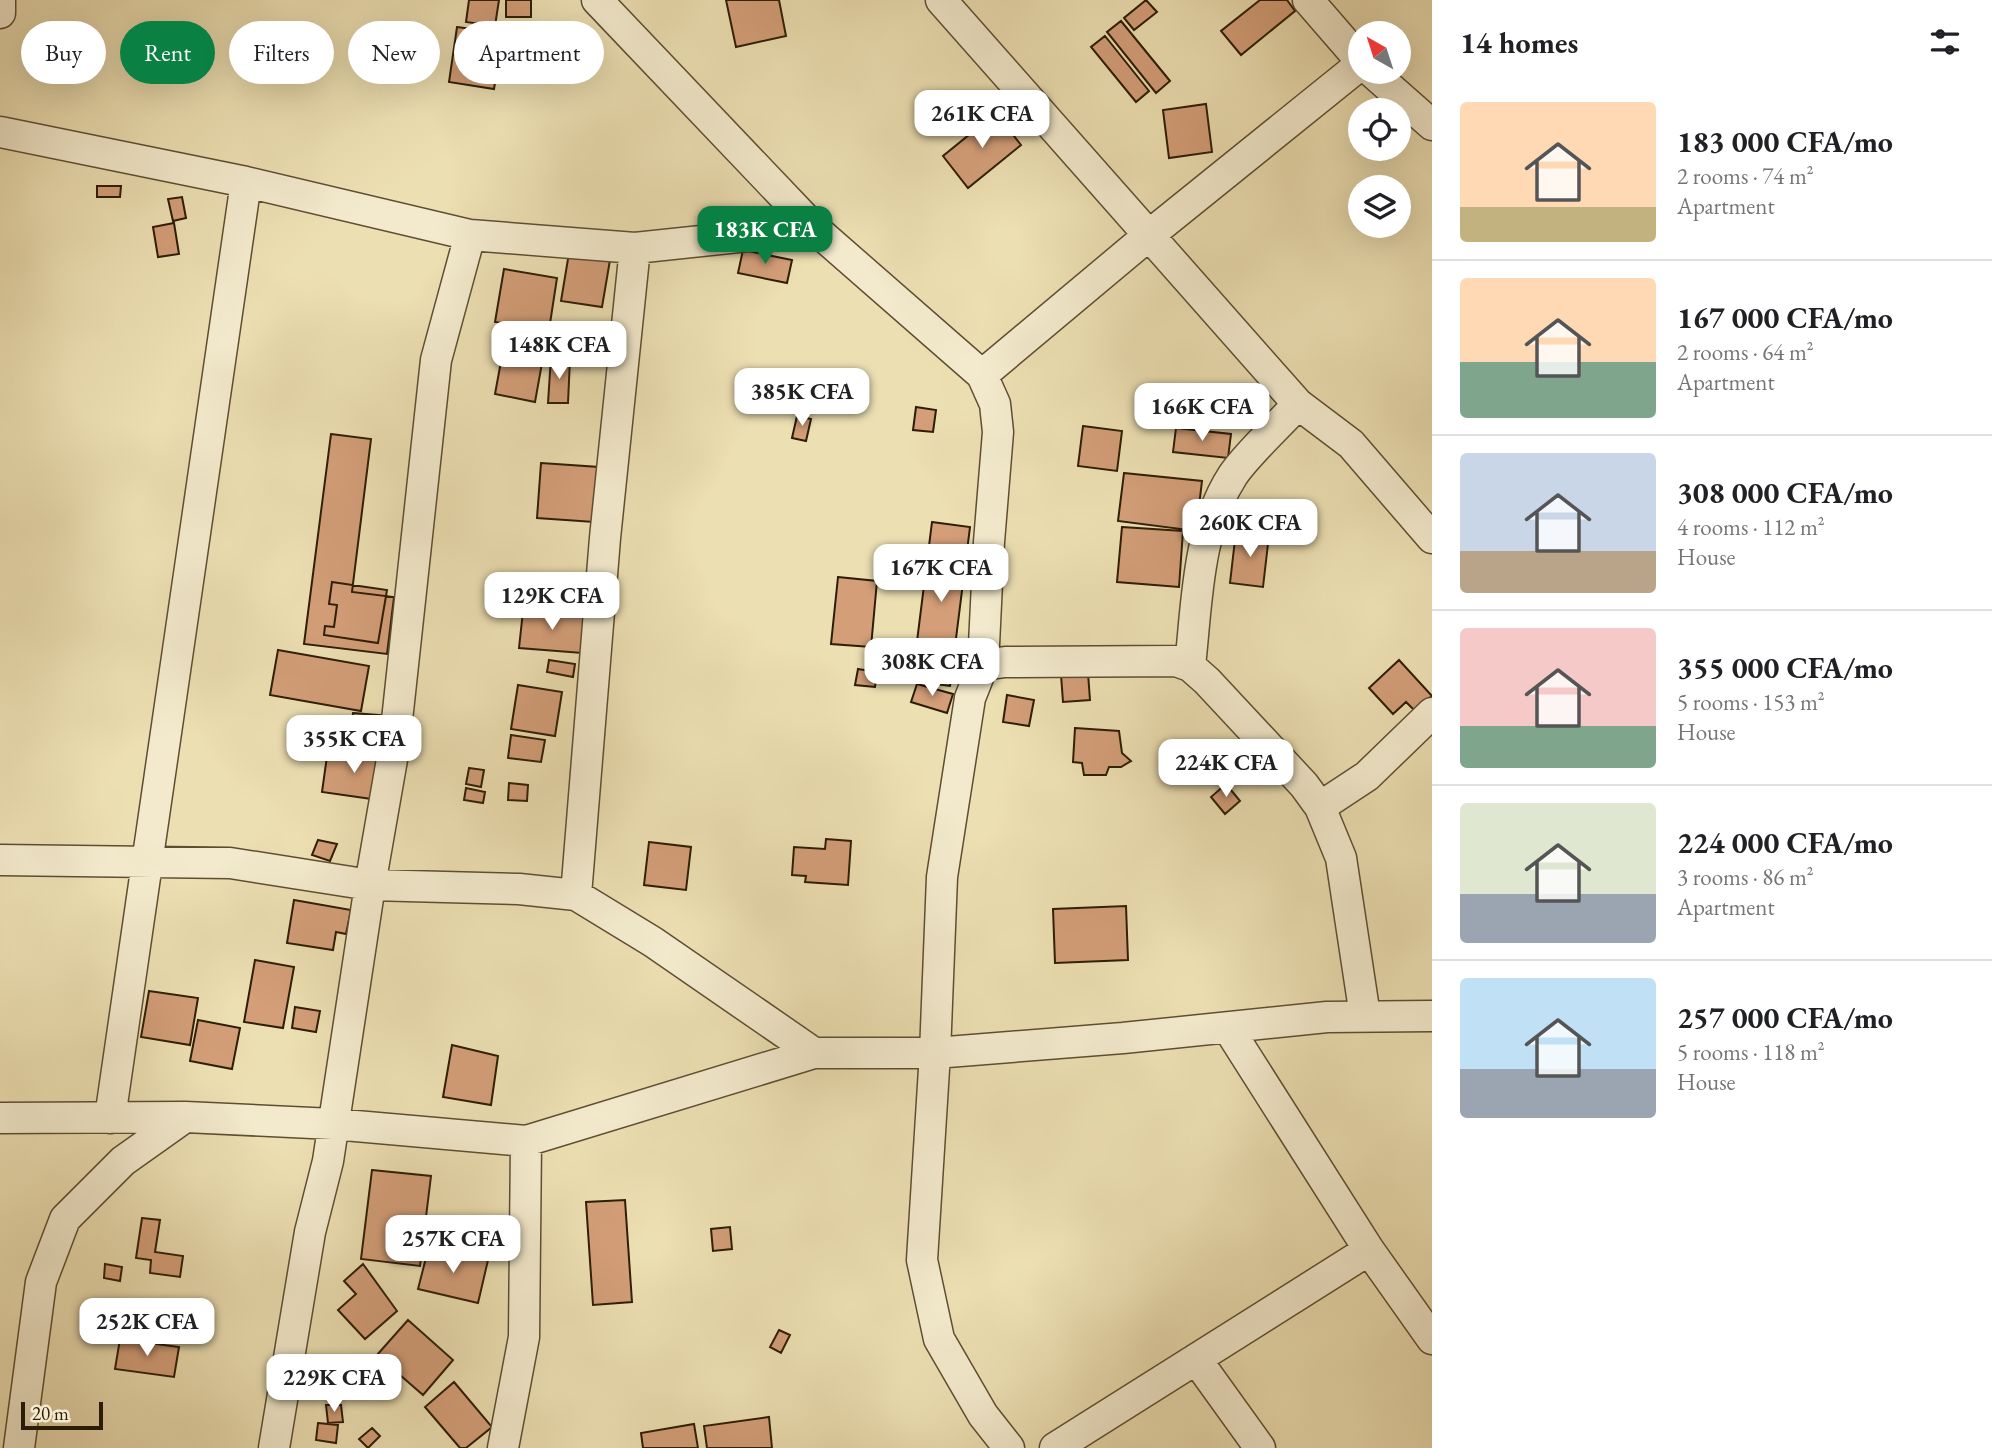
<!DOCTYPE html>
<meta charset="utf-8">
<style>
:root{--surface:#fff;--page:#f2f2f2;--text:#202124;--muted:#757577;--line:#e0e0e0;--accent:#0b8043}
body{margin:0;font-family:"EB Garamond",serif;background:var(--page);color:var(--text);height:100vh;display:flex;flex-direction:column;font-size:26px;white-space:nowrap}
*{box-sizing:border-box;margin:0}
p{font-size:23px;color:var(--muted)}
.icon{flex:none;width:38px;height:38px;fill:none;stroke:currentColor;stroke-width:2;stroke-linecap:round;stroke-linejoin:round}
.map{position:relative;flex:1;overflow:hidden}
.panel{display:flex;flex-direction:column;background:var(--surface);width:560px}
.panel>*{flex:none}
.top-card{position:absolute;left:21px;top:21px;width:665px;height:63px;display:flex;gap:14px}
.needle{width:46px;rotate:321deg}
.buttons{position:absolute;left:1348px;top:21px;display:grid;gap:14px}
.buttons a{display:grid;place-items:center;width:63px;height:63px;border-radius:50%;background:var(--surface);box-shadow:0 7px 28px #0002;font-size:35px}
.scale{position:absolute;left:21px;bottom:18px;width:82px;box-sizing:border-box;padding-left:7px;border:4px solid #2e1d06;border-top:0;font-size:19px;line-height:24px;white-space:nowrap;color:#2e1d06;-webkit-text-stroke:5px #f3eacd;paint-order:stroke}
.price{position:absolute;translate:-50% -60px;padding:0 16px;border-radius:14px;background:#fff;color:#222;font-size:23px;line-height:46px;filter:drop-shadow(0 2px 4px #0008)}
.price::after{content:'';position:absolute;left:50%;top:42px;width:21px;height:16px;margin-left:-10px;background:inherit;clip-path:polygon(0 0,100% 0,50% 100%)}
.price.selected{background:var(--accent);color:#fff}
ul{padding:0;list-style:none}
li{display:flex;align-items:center;gap:21px;height:175px;padding:0 28px}
li+li{border-top:2px solid var(--line)}
li span{display:grid;place-items:center;flex:none;width:196px;height:140px;border-radius:7px;color:#555}
li>.icon{margin-inline-start:auto}
span .icon{width:84px;height:84px;fill:#fffc;stroke-width:1}
li b{font-size:30px}
h2{display:flex;justify-content:space-between;align-items:center;height:84px;padding:0 28px;font-size:30px}
.chip{padding:0 24px;border-radius:32px;background:var(--surface);box-shadow:0 7px 28px #0002;font-size:24px;line-height:63px}
.chip.selected{background:var(--accent);color:#fff}
main{display:flex;flex:1;min-height:0}
.map>svg:first-child{display:block}
.building{fill:#d39e78;stroke:#2e1d06;stroke-width:2}
.lines{fill:none;stroke-linecap:round;stroke-linejoin:round}
.minor-casing{stroke:#5e4e31;stroke-width:33}
.minor{stroke:#f3eacd;stroke-width:30}
</style>
<main>
<div class="map">
<svg width="1432" height="1448" viewBox="0 0 1432 1448">
<rect width="100%" height="100%" fill="#ecdfb2"/>
<filter id="stains"><feTurbulence type="fractalNoise" baseFrequency=".00286" numOctaves="4"/><feColorMatrix values="0 0 0 0 .2 0 0 0 0 .09 0 0 0 0 .02 0 0 0 .5 -.17"/></filter>
<radialGradient id="worn" r=".72"><stop offset=".6" stop-color="#630" stop-opacity="0"/><stop offset="1" stop-color="#630" stop-opacity=".3"/></radialGradient>
<path class="building" d="M 469,0 L 499,0 L 495,26 L 466,22 Z
M 506,0 L 531,0 L 531,17 L 506,17 Z
M 726,0 L 779,0 L 786,36 L 736,47 Z
M 1146,0 L 1157,12 L 1134,30 L 1124,18 Z
M 1260,0 L 1287,0 L 1295,11 L 1241,55 L 1221,31 Z
M 1121,21 L 1170,81 L 1156,93 L 1107,32 Z
M 457,27 L 503,33 L 494,89 L 449,82 Z
M 1105,36 L 1149,91 L 1136,102 L 1091,47 Z
M 1206,104 L 1212,152 L 1169,158 L 1163,110 Z
M 996,113 L 1021,145 L 968,188 L 943,156 Z
M 97,186 L 121,186 L 120,197 L 97,197 Z
M 182,197 L 186,218 L 173,221 L 168,199 Z
M 174,223 L 179,254 L 158,257 L 153,227 Z
M 743,250 L 792,260 L 787,283 L 738,273 Z
M 569,253 L 610,260 L 602,307 L 561,301 Z
M 504,269 L 557,278 L 549,330 L 495,322 Z
M 502,356 L 542,363 L 535,402 L 495,394 Z
M 551,357 L 570,359 L 568,403 L 548,403 Z
M 916,407 L 936,410 L 933,432 L 913,430 Z
M 797,416 L 811,419 L 806,441 L 792,438 Z
M 1083,426 L 1122,431 L 1117,471 L 1078,466 Z
M 1176,428 L 1231,434 L 1228,458 L 1173,452 Z
M 331,434 L 371,439 L 352,592 L 394,597 L 387,654 L 304,644 Z
M 541,463 L 599,467 L 594,522 L 537,518 Z
M 1124,473 L 1202,481 L 1196,531 L 1118,521 Z
M 932,522 L 970,527 L 950,686 L 912,681 Z
M 1122,527 L 1183,531 L 1179,587 L 1117,582 Z
M 1236,531 L 1269,535 L 1263,587 L 1230,583 Z
M 838,577 L 877,581 L 871,647 L 831,644 Z
M 332,582 L 387,590 L 378,643 L 324,635 L 325,626 L 334,627 L 337,605 L 329,604 Z
M 523,611 L 586,616 L 582,653 L 519,648 Z
M 278,650 L 369,666 L 361,711 L 270,695 Z
M 549,660 L 575,664 L 573,677 L 547,672 Z
M 1399,660 L 1432,696 L 1415,711 L 1406,702 L 1393,714 L 1369,688 Z
M 858,669 L 877,672 L 875,687 L 855,685 Z
M 1088,673 L 1090,700 L 1063,702 L 1061,675 Z
M 917,684 L 953,694 L 947,713 L 911,702 Z
M 518,685 L 562,692 L 555,736 L 511,729 Z
M 1007,695 L 1034,700 L 1029,726 L 1003,722 Z
M 353,713 L 390,716 L 389,731 L 351,727 Z
M 1075,728 L 1119,731 L 1122,753 L 1131,761 L 1121,767 L 1109,767 L 1106,775 L 1084,775 L 1082,763 L 1073,762 Z
M 511,735 L 545,740 L 541,762 L 508,758 Z
M 328,749 L 385,757 L 379,800 L 322,792 Z
M 469,768 L 484,770 L 481,787 L 466,784 Z
M 509,783 L 528,785 L 527,801 L 508,800 Z
M 1226,784 L 1240,801 L 1225,814 L 1211,797 Z
M 466,788 L 485,792 L 483,803 L 464,800 Z
M 826,839 L 851,841 L 848,885 L 805,882 L 806,876 L 792,875 L 794,847 L 825,849 Z
M 318,840 L 337,844 L 330,861 L 312,855 Z
M 649,842 L 691,847 L 686,890 L 644,885 Z
M 294,900 L 351,910 L 346,934 L 336,932 L 333,950 L 287,943 Z
M 1126,906 L 1128,960 L 1055,963 L 1053,909 Z
M 255,960 L 294,967 L 283,1028 L 244,1022 Z
M 149,991 L 198,998 L 190,1045 L 141,1037 Z
M 295,1007 L 320,1011 L 316,1032 L 292,1028 Z
M 198,1020 L 240,1028 L 232,1069 L 190,1061 Z
M 452,1045 L 498,1056 L 491,1105 L 443,1097 Z
M 372,1170 L 431,1176 L 420,1266 L 361,1259 Z
M 625,1200 L 632,1302 L 593,1305 L 586,1202 Z
M 142,1218 L 160,1220 L 155,1252 L 183,1256 L 180,1277 L 150,1273 L 151,1260 L 136,1258 Z
M 730,1227 L 732,1249 L 713,1251 L 711,1229 Z
M 429,1246 L 488,1260 L 478,1303 L 418,1289 Z
M 105,1264 L 122,1267 L 120,1281 L 104,1278 Z
M 363,1264 L 397,1311 L 365,1339 L 338,1310 L 356,1294 L 344,1281 Z
M 408,1320 L 453,1360 L 423,1395 L 377,1355 Z
M 779,1330 L 790,1335 L 781,1353 L 770,1347 Z
M 120,1339 L 179,1347 L 174,1377 L 115,1369 Z
M 454,1382 L 492,1427 L 466,1448 L 460,1448 L 425,1407 Z
M 326,1405 L 341,1405 L 343,1422 L 328,1423 Z
M 769,1417 L 772,1448 L 707,1448 L 704,1426 Z
M 318,1423 L 338,1425 L 336,1443 L 316,1440 Z
M 694,1424 L 698,1448 L 643,1448 L 641,1433 Z
M 372,1428 L 380,1436 L 368,1448 L 359,1439 Z"/>
<g class="lines">
<g class="minor-casing">
<path id="minor" d="M 597,0 L 815,229 L 982,375 L 995,404 L 998,432 L 989,542 L 983,665
M 941,0 L 1298,404 L 1351,444 L 1432,538
M 1308,0 L 1360,60
M 0,13 L 0,0
M 1372,72 L 1432,125
M 0,132 L 246,182 L 470,235 L 635,248 L 815,229
M 982,375 L 1148,236 L 1360,65
M 1190,666 C 1197,603 1197,530 1233,475 C 1248,453 1279,425 1298,404
M 1320,807 L 1367,776 L 1432,713
M 0,860 L 230,863 L 370,885 L 519,889 L 576,895 L 653,942 L 814,1053
M 576,895 L 605,538 L 635,248
M 1228,1028 L 1369,1250 L 1432,1339
M 0,1118 L 185,1117 L 333,1124 L 526,1141 L 814,1053 L 935,1053 L 1123,1038 L 1327,1017 L 1432,1016
M 110,1118 L 246,182
M 1196,1359 L 1260,1448
M 19,1448 L 41,1282 L 65,1219 L 123,1161 L 185,1117
M 274,1448 L 310,1232 L 328,1161 L 370,885 L 394,748 L 436,360 L 470,235
M 503,1448 L 524,1337 L 526,1141
M 1009,1448 L 983,1415 L 939,1339 L 922,1260 L 935,1053 L 942,877 L 970,698 L 983,665 L 1005,662 L 1176,661 L 1190,666 L 1207,681 L 1304,785 L 1320,807 L 1341,858 L 1365,1016
M 1055,1448 L 1369,1250"/>
</g>
<use href="#minor" class="minor"/>
</g>
<rect width="100%" height="100%" filter="url(#stains)"/>
<rect width="100%" height="100%" fill="url(#worn)"/>
</svg>
<div class="buttons">
<a><svg class="needle" viewBox="-14 -14 28 28"><path d="M0-13l5 13h-10z" fill="#e53935"/><path d="M0 13l5-13h-10z" fill="#757577"/></svg></a>
<a><svg class="icon" aria-label="locate" viewBox="0 0 24 24"><circle cx="12" cy="12" r="6"/><path d="M12 2v4M12 18v4M2 12h4M18 12h4"/></svg></a>
<a><svg class="icon" aria-label="layers" viewBox="0 0 24 24"><path d="M12 4l9 5-9 5-9-5zM3 14l9 5 9-5"/></svg></a>
</div>
<div class="scale">20 m</div>
<b class="price" style="left:982px;top:150px">261K CFA</b>
<b class="price selected" style="left:765px;top:266px">183K CFA</b>
<b class="price" style="left:559px;top:381px">148K CFA</b>
<b class="price" style="left:802px;top:428px">385K CFA</b>
<b class="price" style="left:1202px;top:443px">166K CFA</b>
<b class="price" style="left:1250px;top:559px">260K CFA</b>
<b class="price" style="left:941px;top:604px">167K CFA</b>
<b class="price" style="left:552px;top:632px">129K CFA</b>
<b class="price" style="left:932px;top:698px">308K CFA</b>
<b class="price" style="left:354px;top:775px">355K CFA</b>
<b class="price" style="left:1226px;top:799px">224K CFA</b>
<b class="price" style="left:453px;top:1275px">257K CFA</b>
<b class="price" style="left:147px;top:1358px">252K CFA</b>
<b class="price" style="left:334px;top:1414px">229K CFA</b>
<div class="top-card">
<a class="chip">Buy</a>
<a class="chip selected">Rent</a>
<a class="chip">Filters</a>
<a class="chip">New</a>
<a class="chip">Apartment</a>
</div>
</div>
<section class="panel">
<h2>14 homes<svg class="icon" aria-label="filters" viewBox="0 0 24 24"><path d="M4 7h16M4 17h16"/><circle cx="9" cy="7" r="2"/><circle cx="15" cy="17" r="2"/></svg></h2>
<ul>
<li><span style="background:linear-gradient(#ffd9b3 75%,#c2b280 0)"><svg class="icon" aria-label="home" viewBox="0 0 24 24"><path d="M3 11l9-7 9 7M6 9v11h12V9"/></svg></span><div><b>183 000 CFA/mo</b><p>2 rooms · 74 m²</p><p>Apartment</p></div></li>
<li><span style="background:linear-gradient(#ffd9b3 60%,#7fa58c 0)"><svg class="icon" aria-label="home" viewBox="0 0 24 24"><path d="M3 11l9-7 9 7M6 9v11h12V9"/></svg></span><div><b>167 000 CFA/mo</b><p>2 rooms · 64 m²</p><p>Apartment</p></div></li>
<li><span style="background:linear-gradient(#c9d6e8 70%,#b9a48a 0)"><svg class="icon" aria-label="home" viewBox="0 0 24 24"><path d="M3 11l9-7 9 7M6 9v11h12V9"/></svg></span><div><b>308 000 CFA/mo</b><p>4 rooms · 112 m²</p><p>House</p></div></li>
<li><span style="background:linear-gradient(#f6c9c9 70%,#7fa58c 0)"><svg class="icon" aria-label="home" viewBox="0 0 24 24"><path d="M3 11l9-7 9 7M6 9v11h12V9"/></svg></span><div><b>355 000 CFA/mo</b><p>5 rooms · 153 m²</p><p>House</p></div></li>
<li><span style="background:linear-gradient(#dfe7d0 65%,#9aa5b1 0)"><svg class="icon" aria-label="home" viewBox="0 0 24 24"><path d="M3 11l9-7 9 7M6 9v11h12V9"/></svg></span><div><b>224 000 CFA/mo</b><p>3 rooms · 86 m²</p><p>Apartment</p></div></li>
<li><span style="background:linear-gradient(#bfe0f5 65%,#9aa5b1 0)"><svg class="icon" aria-label="home" viewBox="0 0 24 24"><path d="M3 11l9-7 9 7M6 9v11h12V9"/></svg></span><div><b>257 000 CFA/mo</b><p>5 rooms · 118 m²</p><p>House</p></div></li>
</ul>
</section>
</main>
